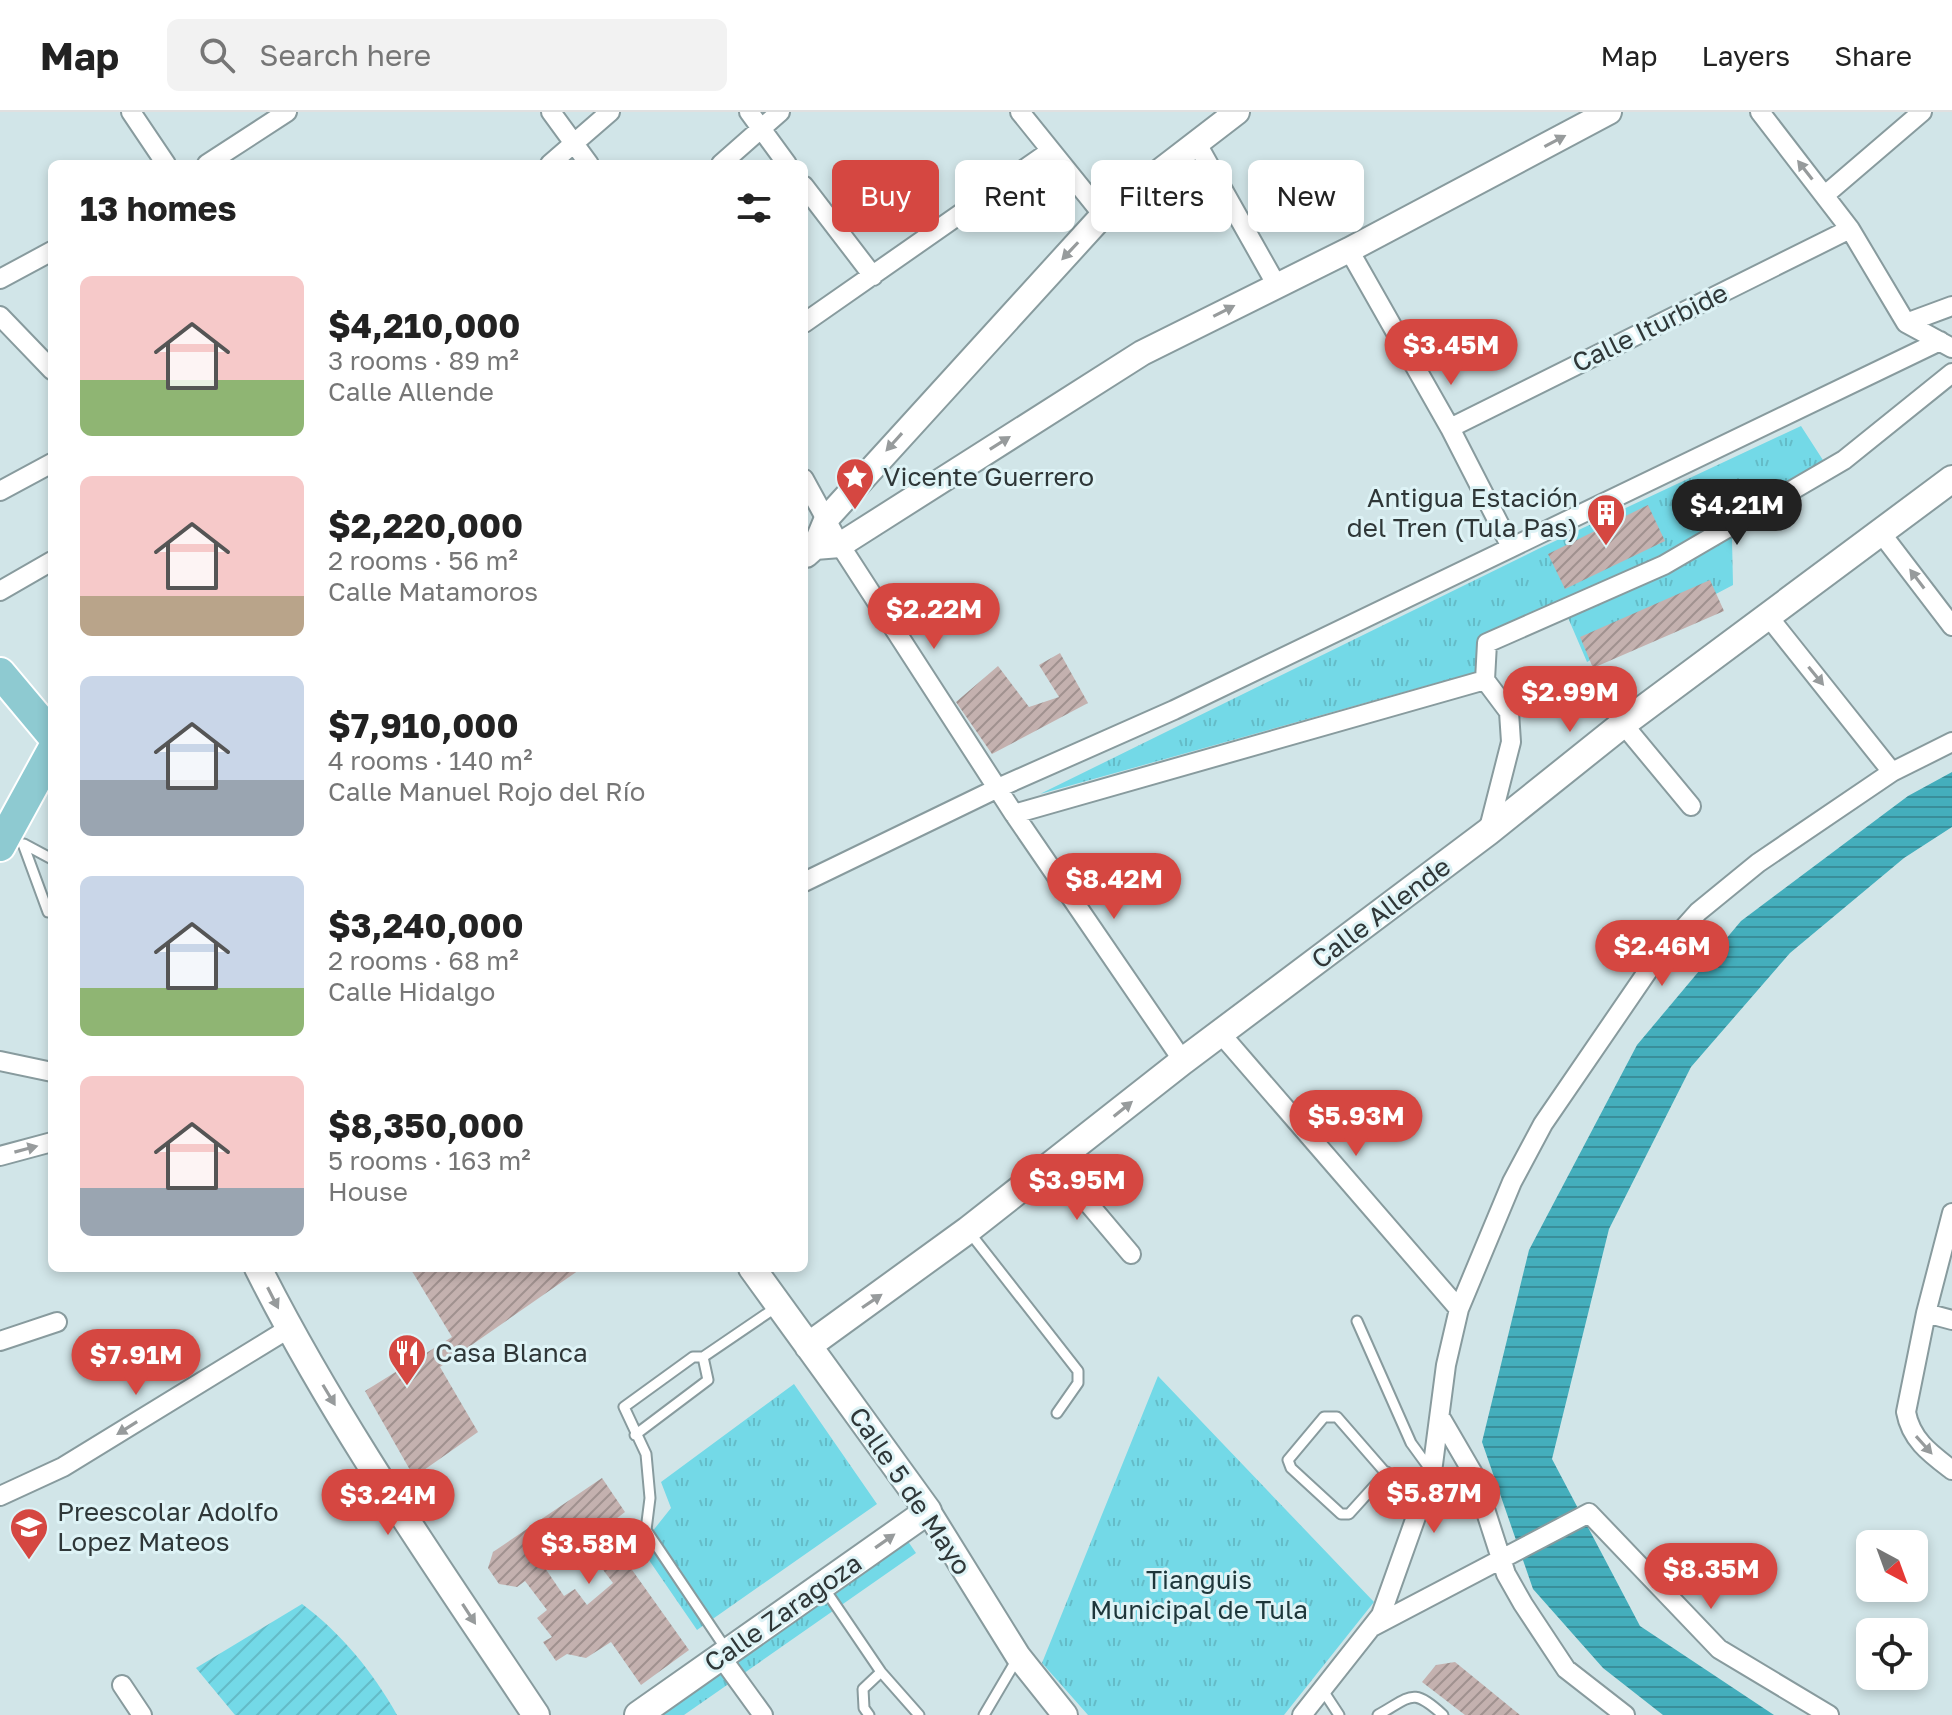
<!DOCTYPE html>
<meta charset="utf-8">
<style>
:root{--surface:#fff;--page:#f2f2f2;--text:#222;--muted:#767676;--line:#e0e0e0;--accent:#d54741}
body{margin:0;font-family:"Golos Text",sans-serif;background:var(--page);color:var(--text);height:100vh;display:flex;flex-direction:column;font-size:30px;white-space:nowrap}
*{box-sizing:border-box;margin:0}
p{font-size:26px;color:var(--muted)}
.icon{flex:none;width:44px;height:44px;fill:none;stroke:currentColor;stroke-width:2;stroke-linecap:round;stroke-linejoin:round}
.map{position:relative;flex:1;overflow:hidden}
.sheet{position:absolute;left:48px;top:48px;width:760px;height:1112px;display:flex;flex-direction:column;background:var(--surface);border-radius:12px;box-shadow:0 4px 12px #0003}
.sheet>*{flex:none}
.hud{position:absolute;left:832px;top:48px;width:760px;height:72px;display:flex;gap:16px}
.needle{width:52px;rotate:139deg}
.controls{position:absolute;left:1856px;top:1418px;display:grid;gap:16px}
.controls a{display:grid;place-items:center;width:72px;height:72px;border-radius:12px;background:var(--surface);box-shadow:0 4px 12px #0003;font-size:40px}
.price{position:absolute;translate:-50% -68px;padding:0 18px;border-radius:28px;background:var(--accent);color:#fff;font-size:26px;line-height:52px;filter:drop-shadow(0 2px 4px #0008)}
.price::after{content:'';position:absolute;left:50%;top:48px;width:24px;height:18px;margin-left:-12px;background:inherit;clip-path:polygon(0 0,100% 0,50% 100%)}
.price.current{background:#222;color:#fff}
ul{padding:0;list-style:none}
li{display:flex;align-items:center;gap:24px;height:200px;padding:0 32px}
li span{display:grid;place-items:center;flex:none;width:224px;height:160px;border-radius:12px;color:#555}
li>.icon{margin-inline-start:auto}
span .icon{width:96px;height:96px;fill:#fffc;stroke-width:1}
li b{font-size:34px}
h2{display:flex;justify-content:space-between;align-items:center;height:96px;padding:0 32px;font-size:34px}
.chip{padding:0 28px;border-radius:12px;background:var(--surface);box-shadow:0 4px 12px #0003;font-size:28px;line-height:72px}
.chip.current{background:var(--accent);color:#fff}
header{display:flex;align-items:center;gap:48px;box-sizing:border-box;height:112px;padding:0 40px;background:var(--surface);border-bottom:2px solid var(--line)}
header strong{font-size:38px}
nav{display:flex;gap:44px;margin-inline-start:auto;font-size:28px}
.search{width:560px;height:72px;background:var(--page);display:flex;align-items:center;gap:20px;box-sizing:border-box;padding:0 28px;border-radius:12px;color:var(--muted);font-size:30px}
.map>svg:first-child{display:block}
.park{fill:url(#park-tufts)}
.garden{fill:url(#garden-furrows)}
.water{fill:url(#water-rules)}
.building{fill:url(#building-hatch);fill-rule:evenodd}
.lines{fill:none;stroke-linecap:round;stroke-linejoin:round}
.service-casing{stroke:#889b9e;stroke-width:13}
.minor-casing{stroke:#889b9e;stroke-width:22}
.tertiary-casing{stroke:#889b9e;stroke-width:28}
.secondary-casing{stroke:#889b9e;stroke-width:30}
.primary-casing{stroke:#fff;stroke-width:34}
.service{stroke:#fff;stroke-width:9}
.minor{stroke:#fff;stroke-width:18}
.tertiary{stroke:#fff;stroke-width:24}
.secondary{stroke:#fff;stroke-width:26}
.primary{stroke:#8ecad1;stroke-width:30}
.oneway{fill:#979b9c}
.labels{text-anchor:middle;stroke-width:6;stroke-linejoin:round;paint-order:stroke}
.street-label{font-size:26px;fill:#2f3738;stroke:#def3f6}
.poi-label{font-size:26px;fill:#2f3738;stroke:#def3f6;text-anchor:start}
.park-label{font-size:26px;fill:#1e363a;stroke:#def3f6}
</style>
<header>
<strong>Map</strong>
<div class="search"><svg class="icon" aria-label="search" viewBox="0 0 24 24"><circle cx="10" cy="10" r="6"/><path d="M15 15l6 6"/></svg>Search here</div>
<nav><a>Map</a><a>Layers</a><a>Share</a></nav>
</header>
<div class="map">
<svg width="1952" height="1603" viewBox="0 0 1952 1603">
<defs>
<pattern id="park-tufts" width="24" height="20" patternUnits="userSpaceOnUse" patternTransform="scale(2)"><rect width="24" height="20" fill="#73d9e7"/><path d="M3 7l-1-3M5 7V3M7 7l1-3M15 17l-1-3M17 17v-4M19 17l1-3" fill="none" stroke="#64bbc7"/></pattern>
<pattern id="garden-furrows" width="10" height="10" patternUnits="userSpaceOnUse" patternTransform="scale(2)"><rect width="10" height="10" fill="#73d9e7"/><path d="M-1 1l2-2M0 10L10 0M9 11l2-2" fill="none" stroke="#64bbc7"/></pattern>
<pattern id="water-rules" width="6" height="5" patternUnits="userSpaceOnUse" patternTransform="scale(2)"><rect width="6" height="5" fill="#44aebc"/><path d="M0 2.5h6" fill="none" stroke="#398e9a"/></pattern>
<pattern id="building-hatch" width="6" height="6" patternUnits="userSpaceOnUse" patternTransform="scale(2)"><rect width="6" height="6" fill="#c4b1af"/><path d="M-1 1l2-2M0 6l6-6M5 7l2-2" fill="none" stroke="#a0918f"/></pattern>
</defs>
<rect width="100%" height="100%" fill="#d1e5e8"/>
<path class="park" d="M 1801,314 L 1830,359 L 1732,427 L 1733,473 L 1587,550 L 1563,494 L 1481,529 L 1479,559 L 1040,682 L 1538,437 Z
M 1158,1264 L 1374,1490 L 1284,1603 L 1088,1603 L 1042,1551 Z
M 794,1272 L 877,1392 L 697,1518 L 640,1435 L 671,1396 L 661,1370 Z
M 905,1425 L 916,1441 L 684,1603 L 647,1603 Z"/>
<path class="garden" d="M 302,1492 C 342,1522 372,1559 397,1603 L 235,1603 L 196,1556 Z"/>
<path class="water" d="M 1952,660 L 1952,715 L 1904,746 L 1790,841 L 1691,955 L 1609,1117 L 1552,1347 L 1640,1514 L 1774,1603 L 1663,1603 L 1603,1556 L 1533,1477 L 1482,1330 L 1529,1138 L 1637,933 L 1741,809 L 1908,684 Z"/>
<path class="building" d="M 1648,393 L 1665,429 L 1565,477 L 1548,442 Z
M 1710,468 L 1724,499 L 1593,556 L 1580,525 Z
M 1060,541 L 1088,591 L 992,642 L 956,590 L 998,554 L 1029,595 L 1059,585 L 1039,553 Z
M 410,1156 L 582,1156 L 440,1255 L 478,1320 L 414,1365 L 365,1279 L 452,1225 Z
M 602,1366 L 625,1400 L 603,1417 L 689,1538 L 641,1573 L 611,1530 L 586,1546 L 567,1542 L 556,1549 L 543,1530 L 552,1525 L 537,1506 L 547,1498 L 525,1469 L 517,1475 L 499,1472 L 488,1456 L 493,1440 ZM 582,1430 L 613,1471 L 587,1493 L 575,1477 L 564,1484 L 545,1456 Z
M 1455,1550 L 1520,1603 L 1465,1603 L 1422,1570 L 1436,1553 Z"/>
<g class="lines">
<g class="service-casing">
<path id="service" d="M 23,732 L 48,800 L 52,800
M 24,732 L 52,747
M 970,1121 L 1078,1259 L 1078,1271 L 1057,1301
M 1357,1209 L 1411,1331 L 1430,1357
M 635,1323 L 708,1268 L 703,1245
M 1387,1360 L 1349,1402 L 1341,1402 L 1291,1356 L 1288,1348 L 1324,1305 L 1337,1305 L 1418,1398
M 824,1476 L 881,1560 L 919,1603
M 726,1537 L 646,1418 L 650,1386 L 646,1342 L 624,1295 L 693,1245 L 703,1245 L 778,1194
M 1322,1577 L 1339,1603
M 869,1603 L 864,1596 L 863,1577 L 881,1560
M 984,1603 L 1017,1547
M 1378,1603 C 1412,1584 1412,1575 1443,1603"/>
</g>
<g class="minor-casing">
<path id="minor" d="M 131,0 L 166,52
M 551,0 L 589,52
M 749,0 L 787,52
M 1020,0 L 1103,103
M 1760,0 L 1850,117 L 1906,211 L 1952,236
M 1196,30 L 1276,172
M 207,52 L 287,0
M 550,52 L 610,0
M 721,52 L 780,0
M 804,74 L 873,164
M 1825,83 L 1922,0
M 1349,138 L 1450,316 L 1511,435
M 0,167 L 52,139
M 0,204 L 52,258
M 804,211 L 1049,40
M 1906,211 L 1952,194
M 1450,316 L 1850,117
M 804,367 L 840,433 L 1014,702 L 1183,949
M 0,379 L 52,351
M 1881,421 L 1952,514
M 0,479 L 52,449
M 1767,503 L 1892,660
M 1623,612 L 1691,694
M 1014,702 L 1485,568
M 1488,720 L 1511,630 L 1509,600 L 1485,568 L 1487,531 L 1664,453 L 1844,348 L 1952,261
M 804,770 L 998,676 L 1174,598 L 1940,229
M 1221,922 L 1459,1197
M 0,949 L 52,960
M 0,1044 L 52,1030
M 1055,1052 L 1131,1142
M 1952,1101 L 1926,1201 L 1906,1300 C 1911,1328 1931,1342 1952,1358
M 1926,1201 L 1952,1208
M 0,1229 L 57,1210
M 1442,1308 L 1474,1363 L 1506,1462 L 1523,1492 L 1566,1557 L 1625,1603
M 0,1384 L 63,1355 L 288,1217
M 1372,1515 L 1589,1401 L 1719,1537 L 1829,1603
M 721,1545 L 763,1603
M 122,1573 L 142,1603
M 1302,1603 L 1381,1503 L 1432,1360 L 1446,1253 L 1459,1197 L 1512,1070 L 1543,1012 L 1656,847 L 1698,800 L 1758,751 L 1892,660 L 1952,630"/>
</g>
<g class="tertiary-casing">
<path id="tertiary" d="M 815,435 L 840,433 L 1142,241 L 1349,138 L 1609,0
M 806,443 L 815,435 L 827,406 L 1103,103 L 1237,0
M 928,1399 L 1018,1544 L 1065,1603"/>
</g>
<g class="secondary-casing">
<path id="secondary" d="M 258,1156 C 337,1313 439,1457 536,1603
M 808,1234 L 968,1118 L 1183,949 L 1488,720 L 1623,612 L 1952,367
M 638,1603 L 928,1399 L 752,1156"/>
</g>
<g class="primary-casing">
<path id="primary" d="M 0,561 L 52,623
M 0,734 L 52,639"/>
</g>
<use href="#service" class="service"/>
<use href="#minor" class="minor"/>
<use href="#tertiary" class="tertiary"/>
<use href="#secondary" class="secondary"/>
<use href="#primary" class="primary"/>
</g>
<defs><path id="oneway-solid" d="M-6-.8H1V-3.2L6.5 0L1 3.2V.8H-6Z" transform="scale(2)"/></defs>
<g class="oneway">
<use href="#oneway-solid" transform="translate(1555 29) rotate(-28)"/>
<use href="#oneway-solid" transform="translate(1805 58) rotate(-128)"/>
<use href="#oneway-solid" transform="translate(1070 139) rotate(133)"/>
<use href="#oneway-solid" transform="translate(1224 199) rotate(-27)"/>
<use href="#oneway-solid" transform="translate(894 330) rotate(132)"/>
<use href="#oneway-solid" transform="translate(1000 331) rotate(-32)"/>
<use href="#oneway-solid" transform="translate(1917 467) rotate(-127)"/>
<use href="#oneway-solid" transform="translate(1816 564) rotate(51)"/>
<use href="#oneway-solid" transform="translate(1123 997) rotate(-39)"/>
<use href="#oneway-solid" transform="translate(26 1037) rotate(-15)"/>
<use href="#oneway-solid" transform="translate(273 1186) rotate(63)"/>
<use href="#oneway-solid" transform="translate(872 1189) rotate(-34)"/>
<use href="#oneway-solid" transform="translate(329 1283) rotate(59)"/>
<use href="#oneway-solid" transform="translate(127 1316) rotate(148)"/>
<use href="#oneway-solid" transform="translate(1924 1333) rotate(48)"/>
<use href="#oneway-solid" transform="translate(885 1429) rotate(-35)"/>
<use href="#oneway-solid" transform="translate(469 1502) rotate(57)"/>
</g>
<defs>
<g id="sight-pin" transform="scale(2)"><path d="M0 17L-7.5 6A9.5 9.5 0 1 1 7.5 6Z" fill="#d54741" stroke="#def3f6"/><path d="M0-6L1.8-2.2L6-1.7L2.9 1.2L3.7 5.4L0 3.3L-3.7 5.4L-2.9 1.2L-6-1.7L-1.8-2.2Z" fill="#fff"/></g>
<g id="building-pin" transform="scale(2)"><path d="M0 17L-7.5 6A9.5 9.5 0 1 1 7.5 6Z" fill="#d54741" stroke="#def3f6"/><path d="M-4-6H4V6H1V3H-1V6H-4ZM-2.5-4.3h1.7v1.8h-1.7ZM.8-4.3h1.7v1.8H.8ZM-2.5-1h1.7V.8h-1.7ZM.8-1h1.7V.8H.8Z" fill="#fff"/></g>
<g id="restaurant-pin" transform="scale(2)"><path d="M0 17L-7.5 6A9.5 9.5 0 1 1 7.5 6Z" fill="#d54741" stroke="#def3f6"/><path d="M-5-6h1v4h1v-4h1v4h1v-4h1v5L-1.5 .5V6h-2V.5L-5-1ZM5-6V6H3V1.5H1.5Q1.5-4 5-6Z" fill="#fff"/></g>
<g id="school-pin" transform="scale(2)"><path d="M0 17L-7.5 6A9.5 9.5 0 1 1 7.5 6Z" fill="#d54741" stroke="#def3f6"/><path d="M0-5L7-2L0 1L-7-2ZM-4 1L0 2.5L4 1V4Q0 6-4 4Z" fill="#fff"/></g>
</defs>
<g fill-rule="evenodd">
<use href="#sight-pin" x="855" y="365"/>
<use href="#building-pin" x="1606" y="401"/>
<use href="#restaurant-pin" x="407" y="1241"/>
<use href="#school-pin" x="29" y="1415"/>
</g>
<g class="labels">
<g class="street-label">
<text transform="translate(1650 216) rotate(-26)" y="9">Calle Iturbide</text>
<text transform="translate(1381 801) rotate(-37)" y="9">Calle Allende</text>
<text transform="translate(910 1379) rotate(56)" y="9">Calle 5 de Mayo</text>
<text transform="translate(783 1501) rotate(-35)" y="9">Calle Zaragoza</text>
</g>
<g class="poi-label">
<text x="883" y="374">Vicente Guerrero</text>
<text x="1578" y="395" text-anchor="end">Antigua Estación<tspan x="1578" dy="30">del Tren (Tula Pas)</tspan></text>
<text x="435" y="1250">Casa Blanca</text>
<text x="57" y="1409">Preescolar Adolfo<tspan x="57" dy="30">Lopez Mateos</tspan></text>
</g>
<g class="park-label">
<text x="1199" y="1477">Tianguis<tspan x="1199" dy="30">Municipal de Tula</tspan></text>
</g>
</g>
</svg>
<div class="controls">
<a><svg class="needle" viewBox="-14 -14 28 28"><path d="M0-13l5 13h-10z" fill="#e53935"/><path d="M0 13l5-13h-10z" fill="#767676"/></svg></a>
<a><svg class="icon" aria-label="locate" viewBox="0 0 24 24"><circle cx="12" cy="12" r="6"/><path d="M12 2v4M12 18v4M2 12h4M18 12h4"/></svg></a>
</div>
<b class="price" style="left:1451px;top:275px">$3.45M</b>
<b class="price current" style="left:1737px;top:435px">$4.21M</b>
<b class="price" style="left:934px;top:539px">$2.22M</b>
<b class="price" style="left:1570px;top:622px">$2.99M</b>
<b class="price" style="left:1114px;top:809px">$8.42M</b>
<b class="price" style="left:1662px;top:876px">$2.46M</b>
<b class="price" style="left:1356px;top:1046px">$5.93M</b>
<b class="price" style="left:1077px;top:1110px">$3.95M</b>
<b class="price" style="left:136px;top:1285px">$7.91M</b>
<b class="price" style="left:1434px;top:1423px">$5.87M</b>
<b class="price" style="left:388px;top:1425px">$3.24M</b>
<b class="price" style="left:589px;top:1474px">$3.58M</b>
<b class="price" style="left:1711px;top:1499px">$8.35M</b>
<div class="hud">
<a class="chip current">Buy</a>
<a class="chip">Rent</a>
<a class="chip">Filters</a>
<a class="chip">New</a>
</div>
<section class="sheet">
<h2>13 homes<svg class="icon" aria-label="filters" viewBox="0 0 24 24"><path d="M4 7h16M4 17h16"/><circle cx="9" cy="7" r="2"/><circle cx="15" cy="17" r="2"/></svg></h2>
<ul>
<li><span style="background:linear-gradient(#f6c9c9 65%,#8fb573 0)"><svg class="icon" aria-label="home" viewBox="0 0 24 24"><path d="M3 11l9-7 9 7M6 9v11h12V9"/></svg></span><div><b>$4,210,000</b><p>3 rooms · 89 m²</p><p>Calle Allende</p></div></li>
<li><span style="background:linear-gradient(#f6c9c9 75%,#b9a48a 0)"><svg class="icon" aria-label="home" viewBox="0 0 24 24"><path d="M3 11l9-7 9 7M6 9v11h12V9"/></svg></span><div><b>$2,220,000</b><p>2 rooms · 56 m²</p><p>Calle Matamoros</p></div></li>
<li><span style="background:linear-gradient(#c9d6e8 65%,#9aa5b1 0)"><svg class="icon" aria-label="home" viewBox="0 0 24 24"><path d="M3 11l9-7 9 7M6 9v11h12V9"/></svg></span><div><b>$7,910,000</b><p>4 rooms · 140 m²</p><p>Calle Manuel Rojo del Río</p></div></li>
<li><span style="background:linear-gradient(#c9d6e8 70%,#8fb573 0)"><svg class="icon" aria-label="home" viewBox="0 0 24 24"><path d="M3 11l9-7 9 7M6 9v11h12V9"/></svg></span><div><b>$3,240,000</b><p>2 rooms · 68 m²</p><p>Calle Hidalgo</p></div></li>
<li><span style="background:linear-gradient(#f6c9c9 70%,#9aa5b1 0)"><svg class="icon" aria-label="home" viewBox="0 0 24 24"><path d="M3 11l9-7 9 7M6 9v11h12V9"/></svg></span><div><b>$8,350,000</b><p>5 rooms · 163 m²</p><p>House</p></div></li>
</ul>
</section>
</div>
